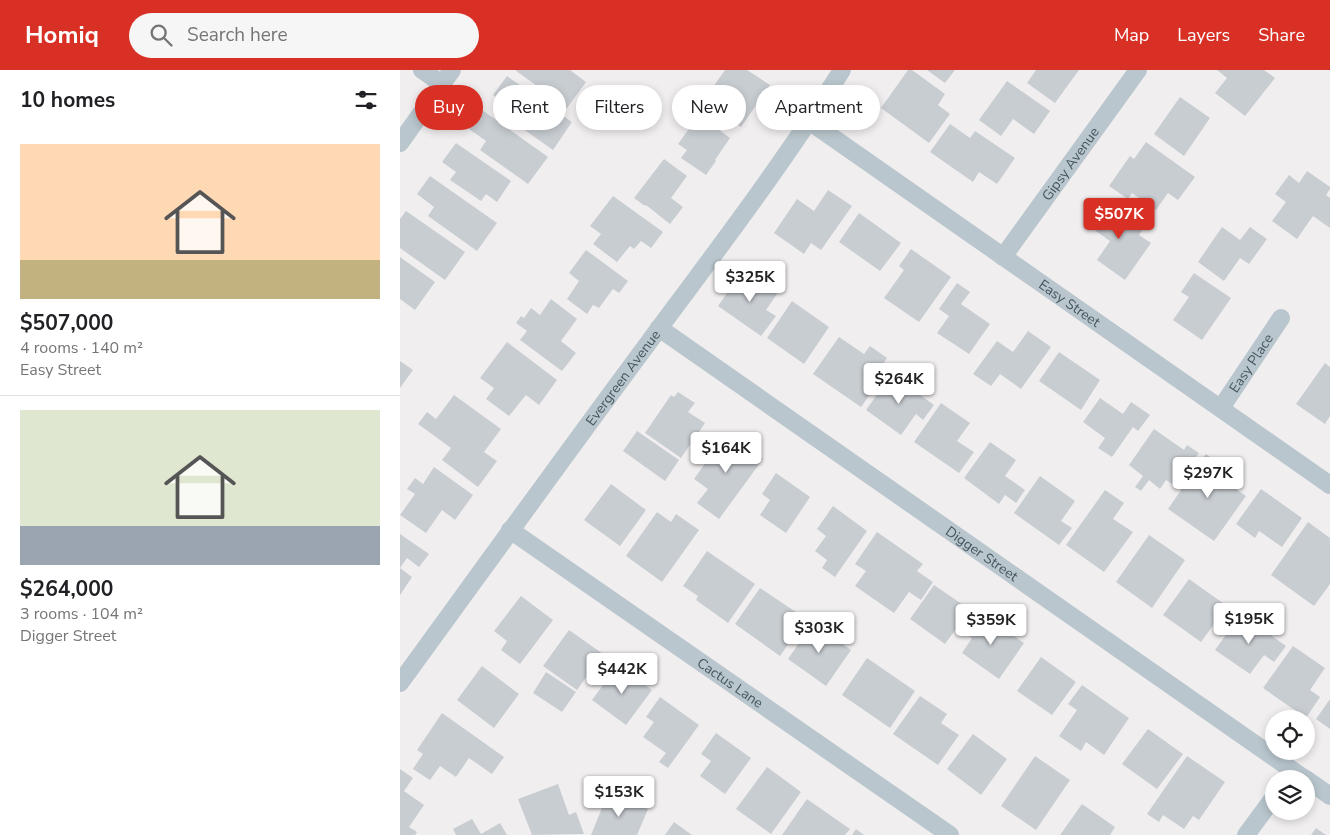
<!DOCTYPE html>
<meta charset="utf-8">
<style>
:root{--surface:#fff;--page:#f6f6f6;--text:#202124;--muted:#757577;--line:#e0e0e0;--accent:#d93025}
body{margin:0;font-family:"Nunito Sans",sans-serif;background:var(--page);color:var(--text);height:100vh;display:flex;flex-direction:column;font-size:19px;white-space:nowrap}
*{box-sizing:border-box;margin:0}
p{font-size:16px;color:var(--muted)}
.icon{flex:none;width:28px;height:28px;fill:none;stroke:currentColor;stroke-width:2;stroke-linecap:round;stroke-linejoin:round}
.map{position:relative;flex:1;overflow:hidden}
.side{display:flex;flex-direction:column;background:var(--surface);width:400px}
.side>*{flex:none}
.hud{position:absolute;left:15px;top:15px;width:475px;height:45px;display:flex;gap:10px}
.fabs{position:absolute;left:865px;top:640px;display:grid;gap:10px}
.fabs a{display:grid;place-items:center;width:50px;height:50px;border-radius:50%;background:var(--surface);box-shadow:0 2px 8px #0003;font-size:25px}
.price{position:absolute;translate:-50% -42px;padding:0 11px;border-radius:5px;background:#fff;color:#222;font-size:16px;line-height:32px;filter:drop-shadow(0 1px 2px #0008)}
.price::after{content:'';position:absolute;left:50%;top:30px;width:15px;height:11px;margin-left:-8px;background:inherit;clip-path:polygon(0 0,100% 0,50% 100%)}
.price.active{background:var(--accent);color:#fff}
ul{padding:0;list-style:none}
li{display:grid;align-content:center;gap:10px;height:265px;padding:0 20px}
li+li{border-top:1px solid var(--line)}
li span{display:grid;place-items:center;height:155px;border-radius:0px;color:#555}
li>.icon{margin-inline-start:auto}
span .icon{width:90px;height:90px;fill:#fffc;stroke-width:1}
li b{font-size:21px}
h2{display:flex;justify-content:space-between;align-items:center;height:60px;padding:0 20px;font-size:21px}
.chip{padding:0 18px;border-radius:22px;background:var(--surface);box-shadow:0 2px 8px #0003;font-size:18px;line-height:45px}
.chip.active{background:var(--accent);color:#fff}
header{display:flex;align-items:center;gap:30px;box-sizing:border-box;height:70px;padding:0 25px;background:var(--accent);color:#fff}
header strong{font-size:24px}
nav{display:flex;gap:28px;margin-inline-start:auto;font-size:18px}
.search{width:350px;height:45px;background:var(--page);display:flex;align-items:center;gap:12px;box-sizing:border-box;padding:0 18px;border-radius:28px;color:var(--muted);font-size:19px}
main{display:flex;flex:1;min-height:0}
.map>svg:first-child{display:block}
.building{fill:#c8cdd2}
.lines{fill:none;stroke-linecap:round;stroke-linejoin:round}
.street{stroke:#b9c6cd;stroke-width:18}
.labels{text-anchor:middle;stroke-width:5;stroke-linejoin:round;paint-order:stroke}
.street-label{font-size:14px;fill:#45565e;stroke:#fff}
</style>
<header>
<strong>Homiq</strong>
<div class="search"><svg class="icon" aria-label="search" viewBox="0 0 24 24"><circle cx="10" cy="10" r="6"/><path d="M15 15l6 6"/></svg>Search here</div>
<nav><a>Map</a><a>Layers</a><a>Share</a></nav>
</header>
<main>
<section class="side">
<h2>10 homes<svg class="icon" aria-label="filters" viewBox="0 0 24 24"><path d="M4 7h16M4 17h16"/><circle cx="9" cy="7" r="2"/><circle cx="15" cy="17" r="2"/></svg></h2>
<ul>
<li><span style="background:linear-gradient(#ffd9b3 75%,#c2b280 0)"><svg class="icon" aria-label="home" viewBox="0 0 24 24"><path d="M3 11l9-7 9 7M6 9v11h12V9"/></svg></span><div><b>$507,000</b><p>4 rooms · 140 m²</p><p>Easy Street</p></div></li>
<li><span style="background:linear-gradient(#dfe7d0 75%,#9aa5b1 0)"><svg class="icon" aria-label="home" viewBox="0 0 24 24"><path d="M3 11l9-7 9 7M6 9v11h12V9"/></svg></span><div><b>$264,000</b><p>3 rooms · 104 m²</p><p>Digger Street</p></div></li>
</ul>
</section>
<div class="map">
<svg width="930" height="765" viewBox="0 0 930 765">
<rect width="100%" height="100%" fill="#f1eeef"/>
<path class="building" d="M 115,0 L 170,0 L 186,12 L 167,38 Z
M 325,0 L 347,0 L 370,15 L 341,57 L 313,38 L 323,23 L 313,17 Z
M 508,0 L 512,0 L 545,24 L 538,35 L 550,44 L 529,73 L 481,38 Z
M 527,0 L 555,0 L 545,13 Z
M 636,0 L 679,0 L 655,33 L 627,13 Z
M 817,0 L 864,0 L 875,8 L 845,46 L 815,23 L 827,8 Z
M 107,6 L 172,52 L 153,80 L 105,46 L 111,37 L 93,25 Z
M 607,11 L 650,41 L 634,64 L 613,49 L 601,66 L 579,50 Z
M 780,27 L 810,48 L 784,86 L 754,64 Z
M 82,40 L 148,87 L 128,114 L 80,80 L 86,71 L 69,59 Z
M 299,45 L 330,68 L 315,90 L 316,91 L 306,105 L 281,88 L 287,80 L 278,74 Z
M 550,54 L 570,68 L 575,61 L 615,88 L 597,114 L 579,102 L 573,112 L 530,82 Z
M 746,72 L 795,107 L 778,130 L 768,123 L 756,140 L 732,123 L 728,129 L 709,116 L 730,86 L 734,89 Z
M 56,73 L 111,111 L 97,132 L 86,124 L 81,131 L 50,110 L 56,102 L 42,92 Z
M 264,89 L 287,106 L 271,128 L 283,137 L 270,154 L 246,135 L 245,136 L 234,128 Z
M 907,101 L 930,117 L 930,119 L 926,125 L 930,128 L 930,158 L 913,146 L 897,169 L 872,151 L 886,132 L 875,124 L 889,105 L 899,113 Z
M 30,106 L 97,153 L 77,181 L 28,146 L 34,137 L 17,124 Z
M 428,120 L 452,136 L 421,180 L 411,173 L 404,184 L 374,163 L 397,129 L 414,141 Z
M 213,126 L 263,162 L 251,178 L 241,171 L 234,179 L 230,176 L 217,192 L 193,174 L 201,164 L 190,156 Z
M 703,131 L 743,159 L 739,165 L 751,173 L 725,210 L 697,190 L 710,171 L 686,154 Z
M 6,141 L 65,182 L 45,210 L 0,178 L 0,149 Z
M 459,143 L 501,173 L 480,201 L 439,172 Z
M 822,157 L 840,170 L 850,157 L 867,169 L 849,194 L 840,188 L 824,211 L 798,192 Z
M 511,179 L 551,207 L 519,252 L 484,228 L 504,200 L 499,196 Z
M 186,180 L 228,211 L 219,223 L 213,219 L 199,238 L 193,235 L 187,244 L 167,229 L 179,211 L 169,203 Z
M 0,187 L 35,212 L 15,240 L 0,229 Z
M 343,200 L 377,224 L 366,240 L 376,246 L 361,266 L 318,236 Z
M 794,203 L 831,228 L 802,270 L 773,250 L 789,227 L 781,222 Z
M 557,213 L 570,222 L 561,234 L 590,254 L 569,284 L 537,263 L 549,246 L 539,239 Z
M 151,229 L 177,249 L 161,271 L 176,283 L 162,301 L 120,270 L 127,261 L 116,253 L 121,246 L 124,248 L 131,238 L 140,245 Z
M 392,231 L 429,257 L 404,294 L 367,268 Z
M 628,261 L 651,277 L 621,319 L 600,304 L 591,316 L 573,304 L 597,271 L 613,282 Z
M 439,267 L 464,284 L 470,276 L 487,288 L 471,312 L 476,316 L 461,337 L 413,304 Z
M 107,272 L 157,310 L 139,335 L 126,325 L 109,346 L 86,329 L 94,318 L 80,308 Z
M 659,282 L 700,310 L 681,340 L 639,311 Z
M 0,291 L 13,300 L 0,318 Z
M 925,293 L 930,297 L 930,346 L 925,354 L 896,334 Z
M 492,304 L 534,335 L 523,350 L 516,344 L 501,365 L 466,340 Z
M 278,322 L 295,333 L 288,342 L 305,353 L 281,388 L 245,363 L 271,325 L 274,327 Z
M 54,325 L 101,359 L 84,382 L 97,391 L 78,417 L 42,390 L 51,378 L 18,354 L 27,342 L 36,349 Z
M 700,328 L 723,344 L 731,332 L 750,345 L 738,361 L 733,357 L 712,387 L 698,378 L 705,368 L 683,352 Z
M 541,333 L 570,353 L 557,371 L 574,382 L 559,403 L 514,372 Z
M 754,359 L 784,380 L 787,375 L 799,383 L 775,416 L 766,410 L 760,419 L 749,410 L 741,421 L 735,417 L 743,406 L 729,395 Z
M 237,361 L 279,390 L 265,411 L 223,381 Z
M 327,362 L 363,389 L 319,449 L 297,433 L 308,419 L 294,409 Z
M 590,372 L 616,390 L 605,406 L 625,420 L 616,433 L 605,425 L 599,434 L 564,408 Z
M 806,384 L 833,404 L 827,413 L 846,426 L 814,471 L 768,439 Z
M 34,397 L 73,425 L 55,450 L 42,440 L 26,463 L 0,445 L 15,424 L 7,419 L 15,408 L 23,414 Z
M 376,403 L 410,427 L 386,463 L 360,445 L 370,430 L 362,424 Z
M 640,406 L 675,431 L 661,451 L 672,458 L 659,475 L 614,443 Z
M 211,414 L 246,440 L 220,476 L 184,450 Z
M 861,419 L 902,448 L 882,477 L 859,461 L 855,468 L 836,454 Z
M 705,420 L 724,433 L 713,449 L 733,462 L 704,502 L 666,475 Z
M 433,436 L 467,461 L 435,507 L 422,498 L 427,490 L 415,481 L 426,466 L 417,459 Z
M 257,442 L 271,452 L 276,444 L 299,460 L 262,512 L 226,486 Z
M 908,452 L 930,468 L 930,514 L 914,536 L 871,505 Z
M 477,462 L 523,494 L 517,501 L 533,512 L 521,530 L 509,522 L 494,543 L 455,516 L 466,501 L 455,494 Z
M 0,464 L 29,484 L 19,497 L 7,488 L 0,498 L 12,507 L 0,525 Z
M 749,465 L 785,490 L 752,538 L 716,512 Z
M 307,481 L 355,514 L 328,553 L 296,530 L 298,526 L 283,516 Z
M 789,509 L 827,536 L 801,572 L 763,545 Z
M 534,515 L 575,543 L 564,559 L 559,555 L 545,574 L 510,549 Z
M 360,518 L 406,549 L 380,586 L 335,554 Z
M 121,526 L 153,550 L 120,594 L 101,580 L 107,571 L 94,561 Z
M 579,542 L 624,573 L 599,609 L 562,583 L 572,568 L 564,563 Z
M 841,544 L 886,576 L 874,592 L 864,585 L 850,604 L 815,580 Z
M 413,553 L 451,580 L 426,616 L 388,589 Z
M 169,560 L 203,584 L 177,620 L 143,596 Z
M 893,576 L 925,598 L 910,620 L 920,627 L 906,648 L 863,618 Z
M 641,587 L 676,612 L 652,645 L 617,621 Z
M 467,588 L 515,621 L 490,658 L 442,625 Z
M 218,595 L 252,620 L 226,655 L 192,630 Z
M 82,596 L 119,624 L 94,658 L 57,630 Z
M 146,602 L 176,622 L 162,642 L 133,623 Z
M 682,615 L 729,648 L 704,685 L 686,672 L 681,681 L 659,666 L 677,640 L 668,634 Z
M 520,626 L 547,644 L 541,653 L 559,665 L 538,695 L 493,664 Z
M 260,627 L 299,655 L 268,698 L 259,692 L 266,683 L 243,667 L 254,652 L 246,647 Z
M 930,629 L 930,659 L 916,649 Z
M 42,643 L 104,687 L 92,704 L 69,688 L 56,707 L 40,696 L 30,710 L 13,699 L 23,684 L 17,680 Z
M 748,659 L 783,684 L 757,719 L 722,694 Z
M 316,663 L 351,688 L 325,724 L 300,706 L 311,691 L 301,684 Z
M 573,664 L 607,689 L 581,725 L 547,699 Z
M 635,686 L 670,710 L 636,760 L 601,736 Z
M 787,686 L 825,712 L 799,750 L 793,746 L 784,759 L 763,745 L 759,752 L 747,744 Z
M 367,697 L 401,722 L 371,764 L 336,739 Z
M 0,699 L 13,708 L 4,721 L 24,735 L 9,757 L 17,762 L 15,765 L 0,765 Z
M 158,714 L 169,745 L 176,742 L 184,764 L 132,765 L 118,729 Z
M 208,723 L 248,739 L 237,765 L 191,765 Z
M 407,729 L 450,759 L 445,765 L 382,765 Z
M 682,734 L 715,757 L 710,765 L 660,765 Z
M 72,749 L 81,764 L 100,753 L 107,765 L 56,765 L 53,759 Z
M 274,752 L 292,765 L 265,765 Z
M 916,758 L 926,765 L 911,765 Z
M 456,759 L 464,765 L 452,765 Z"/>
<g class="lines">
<g class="street">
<path d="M 22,0 L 42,14"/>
<path id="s1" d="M 409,51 L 930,415"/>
<path d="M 0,73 L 52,0"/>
<path id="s2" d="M 603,187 L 738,0"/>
<path id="s3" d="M 259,258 L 905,709"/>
<path id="s4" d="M 821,338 L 881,248"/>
<path id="s5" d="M 110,460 L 550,765"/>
<path id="s6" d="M 0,613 C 83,499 165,385 249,272 C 315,183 383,94 442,0"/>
<path d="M 906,709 L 930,726"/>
<path d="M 846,765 L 874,727"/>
</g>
</g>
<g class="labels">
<g class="street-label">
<text dy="5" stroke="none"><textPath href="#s2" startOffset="115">Gipsy Avenue</textPath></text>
<text dy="5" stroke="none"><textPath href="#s1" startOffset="318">Easy Street</textPath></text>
<text dy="5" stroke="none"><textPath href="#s4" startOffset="54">Easy Place</textPath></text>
<text dy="5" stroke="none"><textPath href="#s6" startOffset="378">Evergreen Avenue</textPath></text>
<text dy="5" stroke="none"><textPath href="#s3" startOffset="394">Digger Street</textPath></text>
<text dy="5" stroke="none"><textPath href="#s5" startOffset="268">Cactus Lane</textPath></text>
</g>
</g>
</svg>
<div class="fabs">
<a><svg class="icon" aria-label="locate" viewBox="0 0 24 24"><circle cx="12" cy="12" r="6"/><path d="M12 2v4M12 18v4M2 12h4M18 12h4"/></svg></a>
<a><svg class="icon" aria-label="layers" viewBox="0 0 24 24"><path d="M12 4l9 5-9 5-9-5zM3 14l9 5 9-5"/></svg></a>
</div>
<b class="price active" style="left:719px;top:170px">$507K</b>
<b class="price" style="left:350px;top:233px">$325K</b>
<b class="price" style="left:499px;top:335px">$264K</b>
<b class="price" style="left:326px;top:404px">$164K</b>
<b class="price" style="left:808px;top:429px">$297K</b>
<b class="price" style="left:849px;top:575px">$195K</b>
<b class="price" style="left:591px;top:576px">$359K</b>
<b class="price" style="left:419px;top:584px">$303K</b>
<b class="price" style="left:222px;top:625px">$442K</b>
<b class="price" style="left:219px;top:748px">$153K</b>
<div class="hud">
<a class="chip active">Buy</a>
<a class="chip">Rent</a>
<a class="chip">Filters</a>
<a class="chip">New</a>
<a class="chip">Apartment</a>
</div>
</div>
</main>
